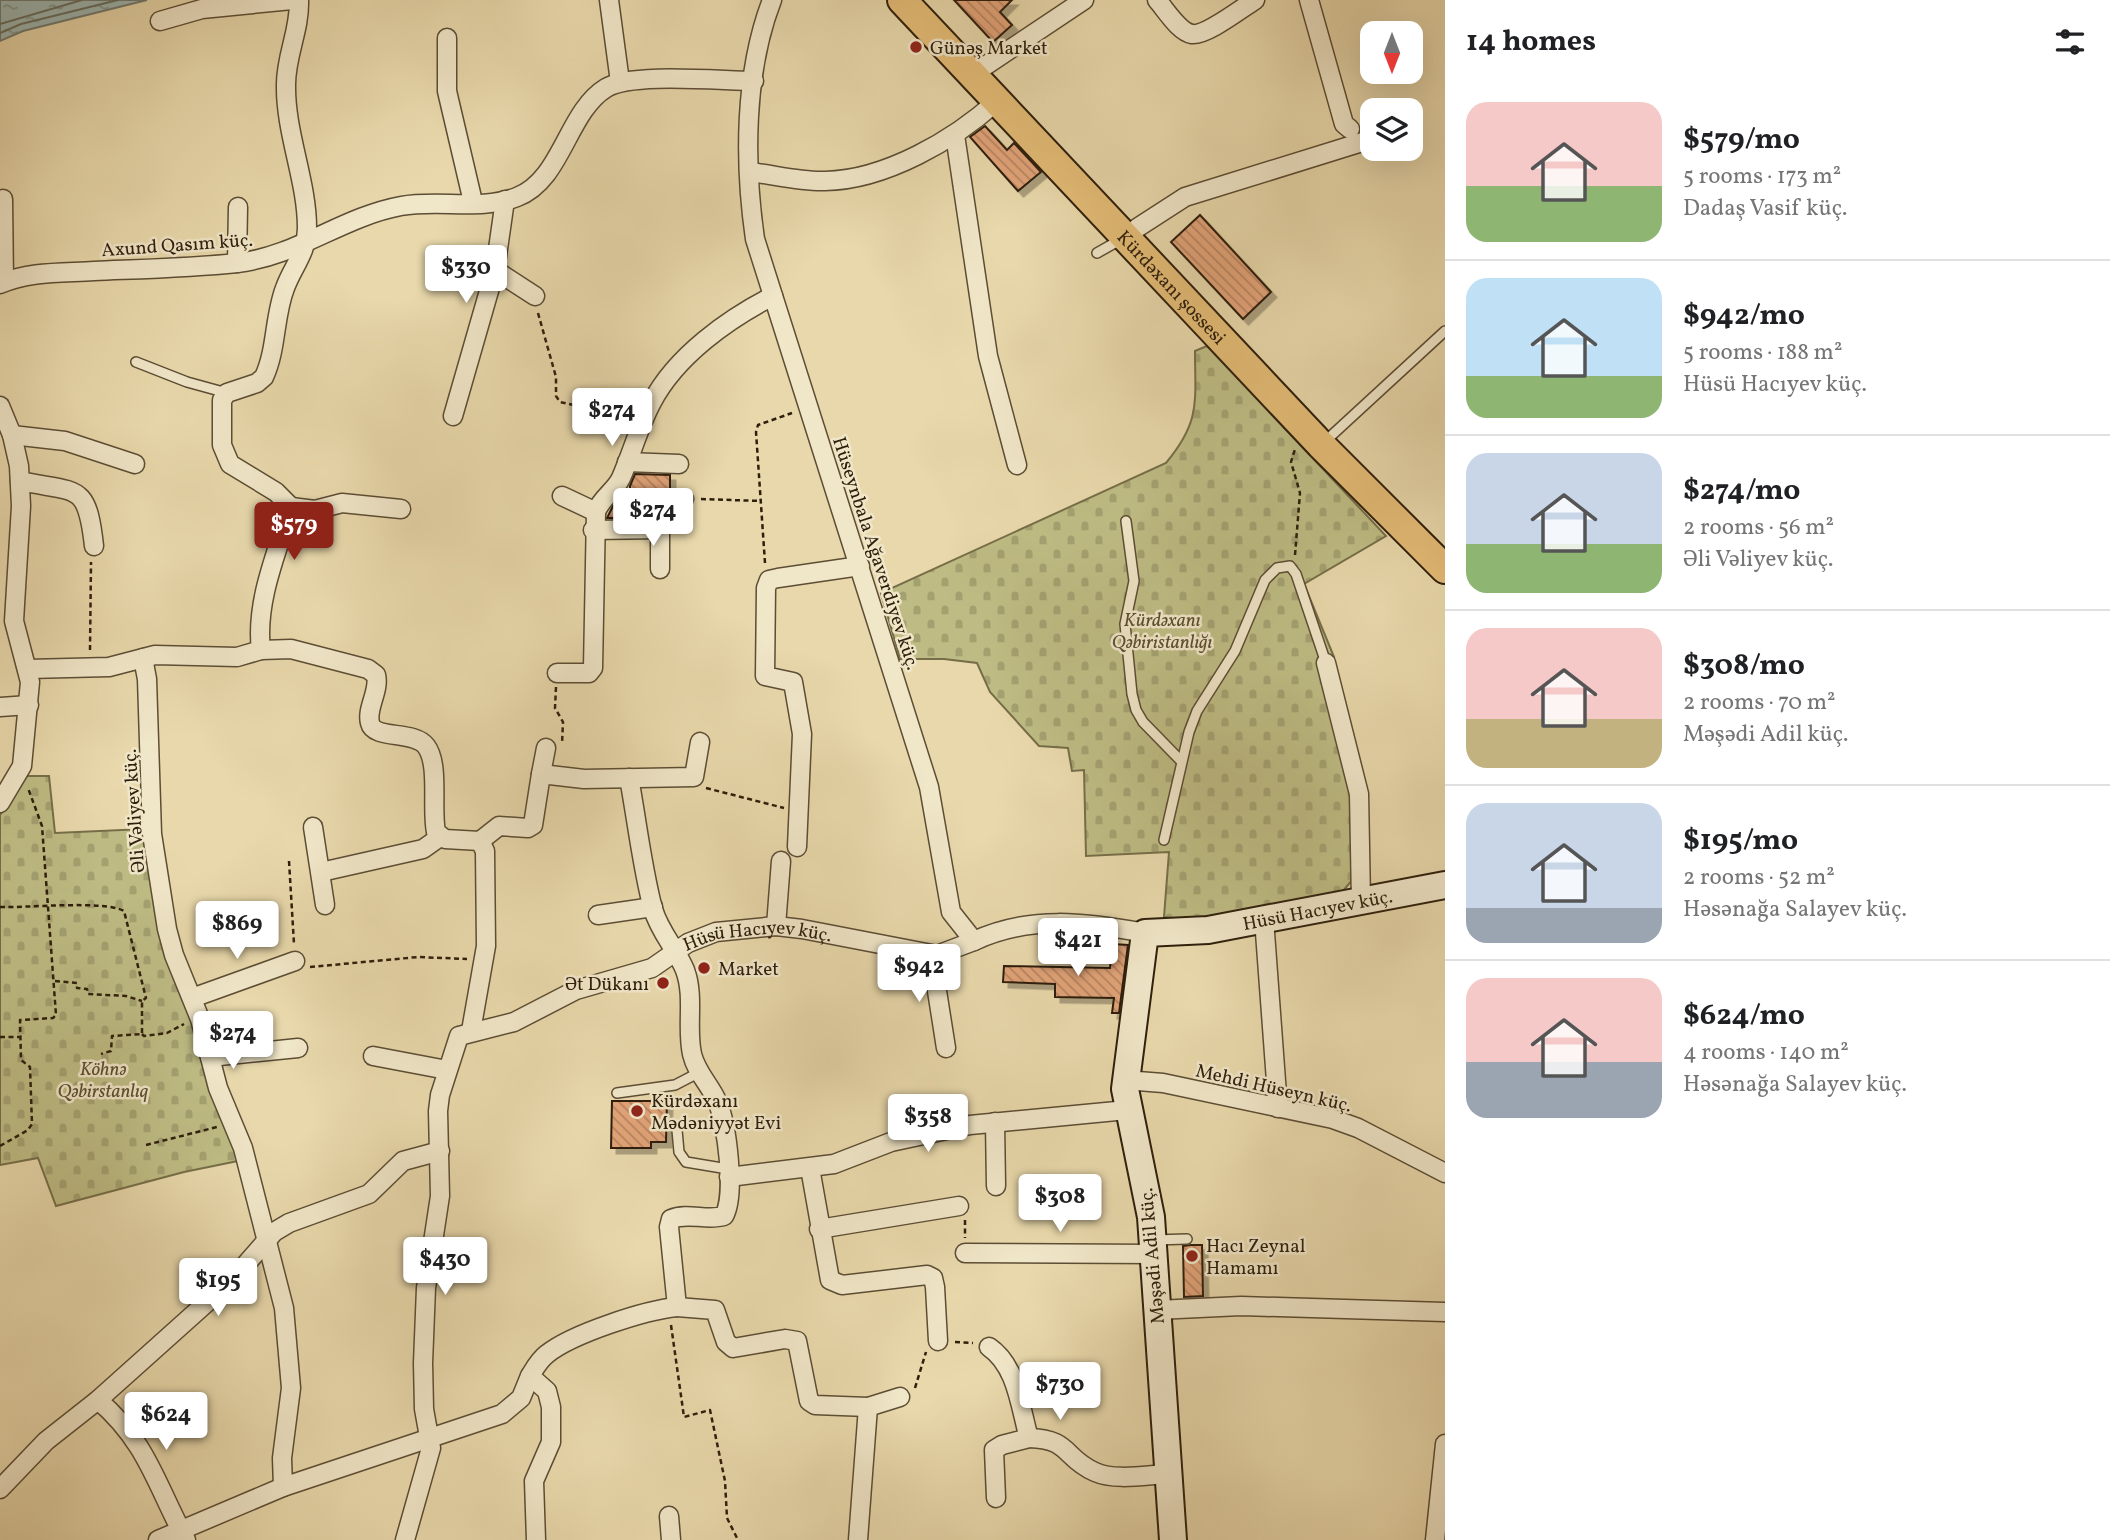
<!DOCTYPE html>
<meta charset="utf-8">
<style>
:root{--surface:#fff;--page:#f6f6f6;--text:#202124;--muted:#757577;--line:#e0e0e0;--accent:#8f2418}
body{margin:0;font-family:Vollkorn,serif;background:var(--page);color:var(--text);height:100vh;display:flex;flex-direction:column;font-size:26px;white-space:nowrap}
*{box-sizing:border-box;margin:0}
p{font-size:23px;color:var(--muted)}
.icon{flex:none;width:38px;height:38px;fill:none;stroke:currentColor;stroke-width:2;stroke-linecap:round;stroke-linejoin:round}
.map{position:relative;flex:1;overflow:hidden}
.details{display:flex;flex-direction:column;background:var(--surface);width:665px}
.details>*{flex:none}
.needle{width:46px;rotate:180deg}
.fabs{position:absolute;left:1360px;top:21px;display:grid;gap:14px}
.fabs a{display:grid;place-items:center;width:63px;height:63px;border-radius:14px;background:var(--surface);box-shadow:0 7px 28px #0002;font-size:35px}
.price{position:absolute;translate:-50% -60px;padding:0 16px;border-radius:7px;background:#fff;color:#222;font-size:23px;line-height:46px;filter:drop-shadow(0 2px 4px #0008)}
.price::after{content:'';position:absolute;left:50%;top:42px;width:21px;height:16px;margin-left:-10px;background:inherit;clip-path:polygon(0 0,100% 0,50% 100%)}
.price.active{background:var(--accent);color:#fff}
ul{padding:0;list-style:none}
li{display:flex;align-items:center;gap:21px;height:175px;padding:0 21px}
li+li{border-top:2px solid var(--line)}
li span{display:grid;place-items:center;flex:none;width:196px;height:140px;border-radius:21px;color:#555}
li>.icon{margin-inline-start:auto}
span .icon{width:84px;height:84px;fill:#fffc;stroke-width:1}
li b{font-size:30px}
h2{display:flex;justify-content:space-between;align-items:center;height:84px;padding:0 21px;font-size:30px}
main{display:flex;flex:1;min-height:0}
.map>svg:first-child{display:block}
.cemetery{fill:url(#cemetery-stones);stroke:#766e48;stroke-width:2}
.water{fill:url(#water-ripples);stroke:#6f7a71;stroke-width:2}
.lines{fill:none;stroke-linecap:round;stroke-linejoin:round}
.shore{stroke:#646b60;stroke-width:2}
.building{fill:url(#building-back-hatch);stroke:#2e1f0c;stroke-width:2;filter:url(#shadow)}
.lane-casing{stroke:#5c4d34;stroke-width:12}
.street-casing{stroke:#5c4d34;stroke-width:21}
.secondary-casing{stroke:#2e1f0c;stroke-width:30}
.primary-casing{stroke:#2e1f0c;stroke-width:32}
.path{stroke:#2e1f0c;stroke-width:2.5;stroke-dasharray:5 3.5;stroke-linecap:butt}
.lane{stroke:#f0e6c8;stroke-width:9}
.street{stroke:#f0e6c8;stroke-width:18}
.secondary{stroke:#f0e6c8;stroke-width:26}
.primary{stroke:#e4bc76;stroke-width:28}
.poi-dot{fill:#8f2418;stroke:#f0e6c8;stroke-width:2.5}
.labels{text-anchor:middle;stroke-width:5;stroke-linejoin:round;paint-order:stroke}
.poi-label{font-size:19px;fill:#2e1f0c;stroke:#f0e6c8;text-anchor:start}
.street-label{font-size:19px;fill:#2e1f0c;stroke:#f0e6c8}
.park-label{font-size:19px;font-style:italic;fill:#594e30;stroke:#f0e6c8}
</style>
<main>
<div class="map">
<svg width="1445" height="1540" viewBox="0 0 1445 1540">
<defs>
<pattern id="cemetery-stones" width="16" height="16" patternUnits="userSpaceOnUse" patternTransform="scale(1.75)"><rect width="16" height="16" fill="#bebc84"/><path d="M2 7V4a2 2 0 0 1 4 0v3zM10 15v-3a2 2 0 0 1 4 0v3z" fill="#a4a171"/></pattern>
<pattern id="water-ripples" width="26" height="14" patternUnits="userSpaceOnUse" patternTransform="scale(1.75)"><rect width="26" height="14" fill="#9bb7b4"/><path d="M2 4q2-2 4 0t4 0M15 11q2-2 4 0t4 0" fill="none" stroke="#7f9491"/></pattern>
<pattern id="building-back-hatch" width="6" height="6" patternUnits="userSpaceOnUse" patternTransform="scale(1.75)"><rect width="6" height="6" fill="#e1a378"/><path d="M-1 5l2 2M0 0l6 6M5-1l2 2" fill="none" stroke="#b78461"/></pattern>
<filter id="shadow"><feDropShadow dx="5.5" dy="5.5" stdDeviation="0" flood-color="#0004"/></filter>
</defs>
<rect width="100%" height="100%" fill="#e8d8ab"/>
<filter id="stains"><feTurbulence type="fractalNoise" baseFrequency=".00286" numOctaves="4"/><feColorMatrix values="0 0 0 0 .2 0 0 0 0 .09 0 0 0 0 .02 0 0 0 .5 -.17"/></filter>
<radialGradient id="worn" r=".72"><stop offset=".6" stop-color="#630" stop-opacity="0"/><stop offset="1" stop-color="#630" stop-opacity=".3"/></radialGradient>
<path class="cemetery" d="M 1207,346 L 1386,536 L 1304,584 L 1334,657 L 1319,662 L 1348,772 L 1355,818 L 1353,879 L 1338,897 L 1184,920 L 1164,917 L 1169,852 L 1086,856 L 1084,770 L 1072,771 L 1068,748 L 1039,746 L 990,692 L 977,663 L 944,659 L 900,659 L 881,593 L 1166,463 C 1201,421 1195,402 1195,351 Z
M 27,776 L 49,776 L 55,833 L 144,829 C 172,941 199,1052 238,1161 L 184,1172 L 56,1206 L 38,1158 L 0,1165 L 0,815 Z"/>
<path class="water" d="M 0,0 L 147,0 L 23,31 L 0,41 Z"/>
<g class="lines">
<path class="shore" d="M 0,24 L 82,0
M 0,33 L 21,24 L 118,0"/>
</g>
<path class="building" d="M 954,0 L 1012,0 L 1000,12 L 1012,25 L 993,42 Z
M 985,126 L 1007,150 L 1014,143 L 1041,172 L 1018,191 L 970,137 Z
M 1200,215 L 1271,292 L 1243,319 L 1171,242 Z
M 635,474 L 670,475 L 670,495 L 660,503 L 653,518 L 607,518 L 613,506 L 630,506 L 630,486 Z
M 1112,944 L 1128,945 L 1119,1013 L 1112,1013 L 1114,998 L 1055,997 L 1055,984 L 1003,982 L 1004,966 L 1110,968 Z
M 612,1101 L 667,1101 L 666,1142 L 651,1142 L 651,1148 L 611,1148 Z
M 1191,1245 L 1202,1245 L 1203,1296 L 1184,1297 L 1183,1246 Z"/>
<g class="lines">
<g class="lane-casing">
<path id="lane" d="M 1097,253 L 1120,240
M 136,362 L 187,382 L 227,393
M 1332,435 L 1445,331
M 1126,521 L 1134,581 L 1125,624 L 1132,694 L 1136,710 L 1143,722 L 1182,762
M 1164,840 L 1189,732 L 1197,711 L 1235,651 L 1265,580 L 1277,568 L 1290,566 L 1296,574 L 1326,663
M 617,1093 L 675,1085 L 700,1072
M 677,1130 L 679,1152 L 686,1162 L 728,1169
M 1154,1240 L 1187,1239"/>
</g>
<g class="street-casing">
<g id="street">
<path d="M 299,0 C 300,30 286,55 286,84 C 285,133 307,180 307,228 C 307,253 293,266 285,288 C 274,316 277,349 264,377 L 257,383 L 227,393 L 222,400 L 222,445 L 230,464 L 276,492 L 291,507 C 277,552 255,602 261,650 L 291,649 L 368,669 L 376,675 C 380,691 366,708 370,723 C 374,740 414,730 426,746 C 440,764 431,809 436,832 L 445,839 L 480,841 L 485,851 L 486,946 L 471,1031"/>
<path d="M 609,0 L 620,82"/>
<path d="M 772,0 C 744,72 744,163 755,239 L 929,787 L 951,912 L 974,941 C 1030,915 1085,922 1145,933"/>
<path d="M 1157,0 C 1166,10 1179,32 1192,34 C 1206,36 1242,8 1255,0"/>
<path d="M 1309,0 L 1344,124 L 1350,129"/>
<path d="M 160,21 L 202,9 L 292,0"/>
<path d="M 447,38 L 447,91 L 473,202"/>
<path d="M 985,66 L 1084,0"/>
<path d="M 955,135 L 988,356 L 1017,465"/>
<path d="M 750,172 C 775,175 801,182 825,181 C 885,180 954,140 997,101"/>
<path d="M 3,199 L 4,282"/>
<path d="M 1137,228 L 1185,197 L 1372,139"/>
<path d="M 237,263 L 238,207"/>
<path d="M 495,270 L 535,296"/>
<path d="M 0,284 C 29,271 63,273 94,271 C 141,269 189,268 237,263 C 297,256 342,217 401,206 C 438,199 481,211 517,197 C 562,180 567,112 606,88 C 631,72 722,81 754,81"/>
<path d="M 0,406 L 12,435 L 19,466 L 21,506 L 14,621 L 30,682 L 22,766 L 0,803"/>
<path d="M 453,416 L 495,270 L 505,200"/>
<path d="M 12,435 L 65,441 L 135,464"/>
<path d="M 627,462 L 679,464"/>
<path d="M 20,481 C 78,493 87,482 94,546"/>
<path d="M 562,496 L 596,512"/>
<path d="M 291,507 L 315,510 L 342,503 L 401,509"/>
<path d="M 660,529 L 660,569"/>
<path d="M 593,530 L 660,529 L 668,511 L 684,499"/>
<path d="M 143,658 L 147,679 L 152,834 L 167,929 L 174,955 L 200,1019 L 218,1088 L 243,1148 L 284,1308 L 291,1388 L 282,1458 L 283,1487"/>
<path d="M 1326,663 L 1359,794 L 1361,901"/>
<path d="M 28,669 L 109,667 L 155,655 L 237,657 L 261,650"/>
<path d="M 557,673 L 589,673 L 593,668 L 596,512 C 601,498 615,491 621,478 C 632,453 639,426 652,402 C 676,356 728,319 773,296"/>
<path d="M 0,707 L 29,705"/>
<path d="M 541,774 L 546,748"/>
<path d="M 313,827 L 325,905"/>
<path d="M 480,841 L 499,826 L 528,828 L 533,825 L 541,774 L 584,779 L 694,777 L 700,742"/>
<path d="M 797,847 L 802,734 L 793,682 L 765,676 L 766,588 L 769,580 L 778,578 L 860,566"/>
<path d="M 321,872 L 423,849 L 440,837"/>
<path d="M 598,915 L 653,907"/>
<path d="M 1264,919 L 1278,1108"/>
<path d="M 776,926 L 781,861"/>
<path d="M 937,955 L 937,991 L 946,1048"/>
<path d="M 192,998 L 295,961"/>
<path d="M 373,1056 L 447,1070"/>
<path d="M 210,1057 L 298,1048"/>
<path d="M 1125,1080 L 1163,1083 L 1333,1119 L 1358,1128 L 1445,1173"/>
<path d="M 995,1122 L 996,1186"/>
<path d="M 810,1168 L 830,1280 L 842,1285 L 927,1275 L 933,1278 L 935,1287 L 938,1341"/>
<path d="M 729,1177 L 834,1164 L 891,1142 L 970,1125 L 1127,1110"/>
<path d="M 819,1229 L 959,1206"/>
<path d="M 965,1253 L 1155,1254"/>
<path d="M 677,1307 L 715,1310 L 726,1342 L 733,1348 L 785,1339 L 797,1341 L 809,1401 L 815,1405 L 868,1407"/>
<path d="M 1157,1310 L 1241,1306 L 1445,1312"/>
<path d="M 989,1347 C 1017,1366 1020,1407 1029,1438 C 1071,1439 1063,1458 1095,1472 C 1115,1481 1146,1475 1167,1474"/>
<path d="M 98,1400 C 148,1443 156,1485 186,1540"/>
<path d="M 0,1489 L 46,1441 L 98,1400 L 233,1279 L 274,1232 L 289,1223 L 369,1194 L 403,1161 L 440,1151"/>
<path d="M 996,1498 L 994,1450 L 1002,1445 L 1029,1438"/>
<path d="M 669,1516 L 671,1540"/>
<path d="M 158,1540 L 283,1487 L 502,1414 L 521,1398 L 530,1376"/>
<path id="s1" d="M 405,1540 L 431,1448 L 424,1409 L 423,1363 L 426,1288 L 440,1196 L 438,1111 L 440,1095 L 459,1036 L 514,1022 L 576,990 L 652,968 L 688,943 L 716,932 L 776,926 L 802,929 L 937,955 L 974,941"/>
<path d="M 536,1540 L 534,1481 L 551,1442 L 551,1407 L 547,1391 L 530,1376 C 535,1368 539,1360 547,1354 C 572,1334 645,1310 677,1307 L 669,1227 L 671,1219 C 688,1212 706,1221 724,1216 C 736,1195 727,1123 717,1101 C 710,1085 696,1072 692,1054 C 686,1027 695,997 685,970 C 676,948 660,933 653,909 C 642,867 637,821 629,778"/>
<path d="M 858,1540 L 868,1407 L 900,1397"/>
<path d="M 1435,1540 L 1445,1444"/>
</g>
</g>
<g class="secondary-casing">
<g id="secondary">
<path id="s2" d="M 1173,1540 L 1151,1217 L 1125,1089 L 1145,933 L 1208,930 L 1445,885"/>
</g>
</g>
<g class="primary-casing">
<g id="primary">
<path id="s3" d="M 902,0 L 1321,445 L 1445,569"/>
</g>
</g>
<path class="path" d="M 538,313 L 556,377 L 556,396 L 560,402 L 574,405
M 701,499 L 761,501
M 1295,555 L 1300,493 L 1291,462 L 1295,449
M 765,563 L 756,432 L 758,425 L 792,413
M 90,650 L 91,562
M 556,687 L 555,708 L 563,722 L 562,744
M 706,788 L 784,808
M 289,861 L 294,944
M 0,907 C 26,908 105,900 124,911 L 146,998 L 142,1001 L 142,1034 L 112,1036 L 111,1051 L 101,1054
M 310,967 L 418,957 L 467,959
M 55,981 L 77,983 L 77,988 L 87,989 L 88,994 L 126,996 L 142,1001
M 142,1034 L 144,1036 L 167,1033 L 184,1024
M 0,1037 L 20,1037
M 146,1145 L 217,1127
M 0,1146 L 28,1130 L 32,1124 L 30,1067 L 21,1060 L 20,1020 L 53,1018 L 56,1015 L 42,826 L 28,788
M 965,1220 L 965,1238
M 671,1325 L 684,1417 L 710,1410 L 725,1481 L 727,1518 L 738,1540
M 955,1342 L 973,1343
M 915,1388 L 926,1352"/>
<use href="#lane" class="lane"/>
<use href="#street" class="street"/>
<use href="#secondary" class="secondary"/>
<use href="#primary" class="primary"/>
</g>
<g class="poi-dot">
<circle cx="916" cy="47" r="7"/>
<circle cx="704" cy="968" r="7"/>
<circle cx="663" cy="983" r="7"/>
<circle cx="637" cy="1111" r="7"/>
<circle cx="1192" cy="1256" r="7"/>
</g>
<g class="labels">
<g class="poi-label">
<text x="930" y="54">Günəş Market</text>
<text x="718" y="975">Market</text>
<text x="649" y="990" text-anchor="end">Ət Dükanı</text>
<text x="651" y="1107">Kürdəxanı<tspan x="651" dy="22">Mədəniyyət Evi</tspan></text>
<text x="1206" y="1252">Hacı Zeynal<tspan x="1206" dy="22">Hamamı</tspan></text>
</g>
<g class="street-label">
<text transform="translate(177 244) rotate(-4)" y="7">Axund Qasım küç.</text>
<text dy="7" stroke="none"><textPath href="#s3" startOffset="394">Kürdəxanı şossesi</textPath></text>
<text transform="translate(877 553) rotate(72)" y="7">Hüseynbala Ağaverdiyev küç.</text>
<text transform="translate(133 811) rotate(-94)" y="7">Əli Vəliyev küç.</text>
<text dy="7" stroke="none"><textPath href="#s2" startOffset="786">Hüsü Hacıyev küç.</textPath></text>
<text dy="7" stroke="none"><textPath href="#s1" startOffset="833">Hüsü Hacıyev küç.</textPath></text>
<text transform="translate(1274 1087) rotate(13)" y="7">Mehdi Hüseyn küç.</text>
<text transform="translate(1151 1256) rotate(-95)" y="7">Məşədi Adil küç.</text>
</g>
<g class="park-label">
<text x="1162" y="626">Kürdəxanı<tspan x="1162" dy="22">Qəbiristanlığı</tspan></text>
<text x="103" y="1075">Köhnə<tspan x="103" dy="22">Qəbirstanlıq</tspan></text>
</g>
</g>
<rect width="100%" height="100%" filter="url(#stains)"/>
<rect width="100%" height="100%" fill="url(#worn)"/>
</svg>
<div class="fabs">
<a><svg class="needle" viewBox="-14 -14 28 28"><path d="M0-13l5 13h-10z" fill="#e53935"/><path d="M0 13l5-13h-10z" fill="#757577"/></svg></a>
<a><svg class="icon" aria-label="layers" viewBox="0 0 24 24"><path d="M12 4l9 5-9 5-9-5zM3 14l9 5 9-5"/></svg></a>
</div>
<b class="price" style="left:466px;top:305px">$330</b>
<b class="price" style="left:612px;top:448px">$274</b>
<b class="price" style="left:653px;top:548px">$274</b>
<b class="price active" style="left:294px;top:562px">$579</b>
<b class="price" style="left:237px;top:961px">$869</b>
<b class="price" style="left:1078px;top:978px">$421</b>
<b class="price" style="left:919px;top:1004px">$942</b>
<b class="price" style="left:233px;top:1071px">$274</b>
<b class="price" style="left:928px;top:1154px">$358</b>
<b class="price" style="left:1060px;top:1234px">$308</b>
<b class="price" style="left:445px;top:1297px">$430</b>
<b class="price" style="left:218px;top:1318px">$195</b>
<b class="price" style="left:1060px;top:1422px">$730</b>
<b class="price" style="left:166px;top:1452px">$624</b>
</div>
<section class="details">
<h2>14 homes<svg class="icon" aria-label="filters" viewBox="0 0 24 24"><path d="M4 7h16M4 17h16"/><circle cx="9" cy="7" r="2"/><circle cx="15" cy="17" r="2"/></svg></h2>
<ul>
<li><span style="background:linear-gradient(#f6c9c9 60%,#8fb573 0)"><svg class="icon" aria-label="home" viewBox="0 0 24 24"><path d="M3 11l9-7 9 7M6 9v11h12V9"/></svg></span><div><b>$579/mo</b><p>5 rooms · 173 m²</p><p>Dadaş Vasif küç.</p></div></li>
<li><span style="background:linear-gradient(#bfe0f5 70%,#8fb573 0)"><svg class="icon" aria-label="home" viewBox="0 0 24 24"><path d="M3 11l9-7 9 7M6 9v11h12V9"/></svg></span><div><b>$942/mo</b><p>5 rooms · 188 m²</p><p>Hüsü Hacıyev küç.</p></div></li>
<li><span style="background:linear-gradient(#c9d6e8 65%,#8fb573 0)"><svg class="icon" aria-label="home" viewBox="0 0 24 24"><path d="M3 11l9-7 9 7M6 9v11h12V9"/></svg></span><div><b>$274/mo</b><p>2 rooms · 56 m²</p><p>Əli Vəliyev küç.</p></div></li>
<li><span style="background:linear-gradient(#f6c9c9 65%,#c2b280 0)"><svg class="icon" aria-label="home" viewBox="0 0 24 24"><path d="M3 11l9-7 9 7M6 9v11h12V9"/></svg></span><div><b>$308/mo</b><p>2 rooms · 70 m²</p><p>Məşədi Adil küç.</p></div></li>
<li><span style="background:linear-gradient(#c9d6e8 75%,#9aa5b1 0)"><svg class="icon" aria-label="home" viewBox="0 0 24 24"><path d="M3 11l9-7 9 7M6 9v11h12V9"/></svg></span><div><b>$195/mo</b><p>2 rooms · 52 m²</p><p>Həsənağa Salayev küç.</p></div></li>
<li><span style="background:linear-gradient(#f6c9c9 60%,#9aa5b1 0)"><svg class="icon" aria-label="home" viewBox="0 0 24 24"><path d="M3 11l9-7 9 7M6 9v11h12V9"/></svg></span><div><b>$624/mo</b><p>4 rooms · 140 m²</p><p>Həsənağa Salayev küç.</p></div></li>
</ul>
</section>
</main>
